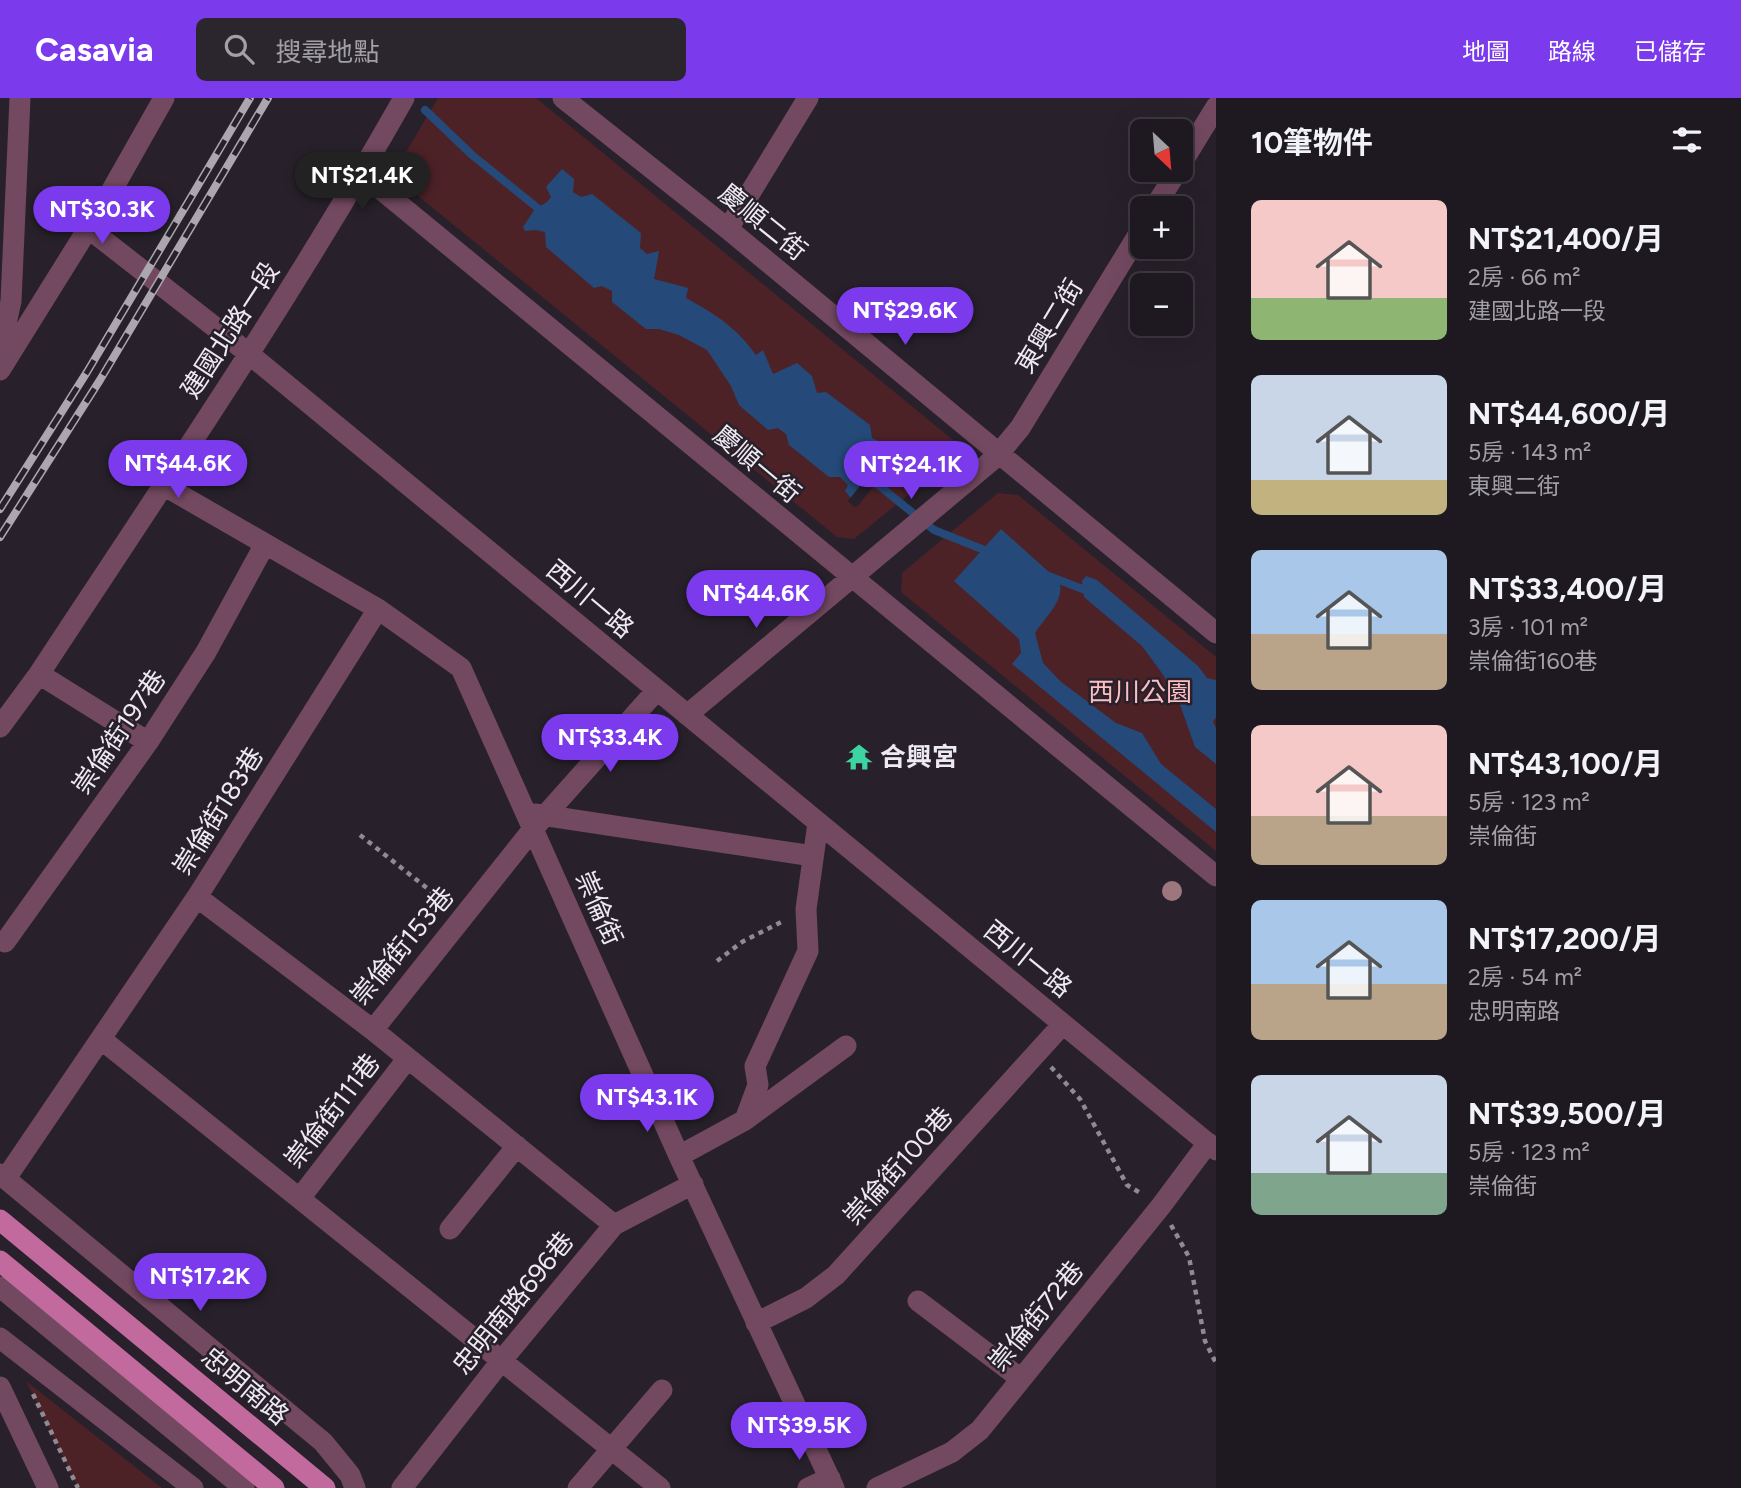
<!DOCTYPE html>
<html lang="zh-TW">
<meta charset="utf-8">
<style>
:root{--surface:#1e1920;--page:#2b262d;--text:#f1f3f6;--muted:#a1a0a5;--line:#3c383e;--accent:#7c3aed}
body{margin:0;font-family:Figtree,"Noto Sans TC",sans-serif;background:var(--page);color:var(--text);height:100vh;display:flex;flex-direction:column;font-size:26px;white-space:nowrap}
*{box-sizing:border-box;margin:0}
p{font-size:23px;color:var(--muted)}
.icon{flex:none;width:38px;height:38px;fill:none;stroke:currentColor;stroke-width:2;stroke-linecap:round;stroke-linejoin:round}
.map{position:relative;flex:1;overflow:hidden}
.side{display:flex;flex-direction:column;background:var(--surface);width:525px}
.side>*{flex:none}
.needle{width:46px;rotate:154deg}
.controls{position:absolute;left:1130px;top:21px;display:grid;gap:14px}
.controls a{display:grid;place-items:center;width:63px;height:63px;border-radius:10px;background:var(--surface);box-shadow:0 7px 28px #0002,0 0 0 2px var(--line);font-size:35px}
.price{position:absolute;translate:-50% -60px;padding:0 16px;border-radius:24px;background:var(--accent);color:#fff;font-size:23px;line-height:46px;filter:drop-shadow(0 2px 4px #0008)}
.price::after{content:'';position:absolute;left:50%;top:42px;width:21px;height:16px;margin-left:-10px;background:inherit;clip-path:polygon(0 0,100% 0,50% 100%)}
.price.active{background:#222;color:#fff}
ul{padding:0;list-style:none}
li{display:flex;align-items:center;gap:21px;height:175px;padding:0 35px}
li span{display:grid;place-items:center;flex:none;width:196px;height:140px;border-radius:10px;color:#555}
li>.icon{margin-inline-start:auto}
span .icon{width:84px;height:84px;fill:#fffc;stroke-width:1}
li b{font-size:30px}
h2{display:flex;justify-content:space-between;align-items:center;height:84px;padding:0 35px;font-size:30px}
header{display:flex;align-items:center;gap:42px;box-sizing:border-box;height:98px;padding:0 35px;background:var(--accent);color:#fff}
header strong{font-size:33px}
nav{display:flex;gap:38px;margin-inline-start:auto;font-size:24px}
.search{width:490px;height:63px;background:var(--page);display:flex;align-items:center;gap:18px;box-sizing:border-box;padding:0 24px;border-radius:10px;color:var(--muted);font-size:26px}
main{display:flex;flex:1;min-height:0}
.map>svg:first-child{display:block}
.green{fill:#4c2227}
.water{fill:#254a79}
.pier{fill:#28212b}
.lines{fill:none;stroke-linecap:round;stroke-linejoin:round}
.stream{stroke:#254a79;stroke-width:8}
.path{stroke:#908b93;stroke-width:4.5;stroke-dasharray:5 5;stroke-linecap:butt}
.minor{stroke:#734961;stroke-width:21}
.major{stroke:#c26a9e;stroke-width:21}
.rail-casing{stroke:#aca7af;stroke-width:8}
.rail{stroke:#28212b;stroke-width:5;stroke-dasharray:16;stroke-linecap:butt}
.tree{fill:#9d777e}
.labels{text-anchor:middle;stroke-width:5;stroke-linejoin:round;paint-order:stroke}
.street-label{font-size:26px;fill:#eeeaf1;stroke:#28212b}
.park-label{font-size:26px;fill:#fcbec1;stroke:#28212b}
.poi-label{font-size:26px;font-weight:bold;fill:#eeeaf1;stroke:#28212b;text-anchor:start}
</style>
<header>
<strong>Casavia</strong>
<div class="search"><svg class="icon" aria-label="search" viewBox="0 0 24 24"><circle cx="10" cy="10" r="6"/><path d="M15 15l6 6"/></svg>搜尋地點</div>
<nav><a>地圖</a><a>路線</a><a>已儲存</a></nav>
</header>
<main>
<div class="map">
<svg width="1216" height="1390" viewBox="0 0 1216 1390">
<rect width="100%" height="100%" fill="#28212b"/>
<path class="green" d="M 438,0 L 536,0 L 953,342 L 951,362 L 854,441 L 837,439 L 401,84 L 399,66 Z
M 998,395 L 1018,397 L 1216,559 L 1216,753 L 901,494 L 902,475 Z
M 26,1283 L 162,1390 L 78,1390 Z"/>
<path class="water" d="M 562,71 L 574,81 L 573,94 L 581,99 L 592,96 L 641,135 L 640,150 L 647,156 L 659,153 L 654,181 L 688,190 L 686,200 C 715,216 736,229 756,257 L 763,252 L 773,276 L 797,265 L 812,278 L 817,295 L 826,294 L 870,327 L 872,340 L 880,344 L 890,343 L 898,351 L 856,406 L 845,393 L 848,387 L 840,379 L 829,379 L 789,347 L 786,336 L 778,330 L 768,332 L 739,307 L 731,288 L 707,252 L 679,237 L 659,231 L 646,231 L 612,204 L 612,193 L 602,188 L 594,190 L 546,149 L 545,134 L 536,132 L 525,133 L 523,129 L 535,111 L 547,104 L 551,99 L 546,89 Z
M 1001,431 L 1059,483 C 1066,502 1045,519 1035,535 L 1043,565 L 1060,583 L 1116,625 L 1142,635 L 1161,666 L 1216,711 L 1216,734 L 1012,566 L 1021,555 L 1019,541 L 954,483 Z
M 1086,478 L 1097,482 L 1198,568 L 1207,580 L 1216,582 L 1216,619 L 1213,624 L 1216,630 L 1216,666 L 1195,649 L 1178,601 L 1172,597 L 1164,578 L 1142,548 L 1084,499 L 1082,483 Z"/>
<path class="pier" d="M 895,343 L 901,350 L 901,353 L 858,408 L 854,409 L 848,403 Z"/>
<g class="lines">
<path class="stream" d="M 425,12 L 472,57 L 545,116
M 867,378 L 934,432 L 992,455
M 1046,477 L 1093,495"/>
<path class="path" d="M 360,737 L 447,806
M 717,863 L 742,844 L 785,822
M 1051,969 L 1080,1001 L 1127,1087 L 1142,1096
M 1171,1127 L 1189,1159 L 1205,1243 L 1216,1265
M 33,1296 L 78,1390"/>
<path class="minor" d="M 563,0 L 728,131 L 1216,535
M 1181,66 L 1216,9
M 361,75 L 1216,778
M 1154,110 L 1178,72
M 88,130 L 248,255 L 1216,1052
M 728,131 L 808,0
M 0,253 L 11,203 L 20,0
M 0,272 L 112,92 L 164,0
M 163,387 L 378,511 L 461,570 L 679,1058 L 834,1390
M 39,576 L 148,644
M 687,617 L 996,359 L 1020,330 L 1143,129
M 0,629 L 39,576 C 164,386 292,198 404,0
M 535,716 L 813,758
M 197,799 L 373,932 L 533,731 L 657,592
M 5,844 L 148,644 L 206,554 L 265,446
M 373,932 L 614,1127
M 101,941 L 660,1390
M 745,1022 L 846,948
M 679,1058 L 745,1022 L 758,987 L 755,968 L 808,853 L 806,811 L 818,725
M 0,1076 L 323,1344 L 350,1377 L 355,1390
M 6,1080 L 197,799 L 378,511
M 300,1100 L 408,960
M 450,1131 L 517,1048
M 0,1189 L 244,1390
M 918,1203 L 1021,1281
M 756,1225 L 806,1200 L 836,1177 L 1063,926
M 0,1240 L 193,1390
M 0,1289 L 48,1390
M 402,1390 L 502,1262 L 614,1127 L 693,1086
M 578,1390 L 662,1292
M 808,1390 L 830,1380
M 877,1390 L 952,1354 L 980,1332 L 1161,1108 L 1208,1045"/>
<path class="major" d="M 0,1122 L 325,1390
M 0,1163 L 274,1390"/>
<g class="rail-casing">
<path id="rail" d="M 0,411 L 87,274 L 250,0
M 0,439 L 100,282 L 268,0"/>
</g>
<use href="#rail" class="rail"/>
</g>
<circle class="tree" cx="1172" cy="793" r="10"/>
<defs>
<g id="temple-bare" transform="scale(2.1)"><path d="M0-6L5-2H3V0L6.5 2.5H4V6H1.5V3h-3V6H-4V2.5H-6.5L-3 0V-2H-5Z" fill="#3ed4a2" stroke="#28212b" stroke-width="2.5" paint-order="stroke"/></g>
</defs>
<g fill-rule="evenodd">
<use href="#temple-bare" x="859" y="659"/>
</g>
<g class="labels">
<g class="street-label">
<text transform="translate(763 124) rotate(39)" y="9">慶順二街</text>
<text transform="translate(1049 228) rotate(-59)" y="9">東興二街</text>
<text transform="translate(230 232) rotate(-57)" y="9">建國北路一段</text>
<text transform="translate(757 366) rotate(40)" y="9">慶順一街</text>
<text transform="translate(590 501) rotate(40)" y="9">西川一路</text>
<text transform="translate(119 634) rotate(-56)" y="9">崇倫街197巷</text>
<text transform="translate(218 713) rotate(-58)" y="9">崇倫街183巷</text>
<text transform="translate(599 810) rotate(66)" y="9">崇倫街</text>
<text transform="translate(402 848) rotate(-50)" y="9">崇倫街153巷</text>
<text transform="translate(1028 861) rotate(39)" y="9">西川一路</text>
<text transform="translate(332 1013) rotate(-52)" y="9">崇倫街111巷</text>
<text transform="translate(898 1068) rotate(-48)" y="9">崇倫街100巷</text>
<text transform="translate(513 1205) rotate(-51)" y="9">忠明南路696巷</text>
<text transform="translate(1036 1218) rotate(-51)" y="9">崇倫街72巷</text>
<text transform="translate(245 1288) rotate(40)" y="9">忠明南路</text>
</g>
<g class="park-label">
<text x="1140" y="603">西川公園</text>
</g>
<g class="poi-label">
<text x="880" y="668">合興宮</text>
</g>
</g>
</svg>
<div class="controls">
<a><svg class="needle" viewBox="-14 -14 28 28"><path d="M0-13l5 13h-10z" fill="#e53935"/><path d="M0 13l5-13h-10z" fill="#a1a0a5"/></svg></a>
<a>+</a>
<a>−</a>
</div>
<b class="price active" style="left:362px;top:114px">NT$21.4K</b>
<b class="price" style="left:102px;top:148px">NT$30.3K</b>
<b class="price" style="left:905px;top:249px">NT$29.6K</b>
<b class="price" style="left:178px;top:402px">NT$44.6K</b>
<b class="price" style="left:911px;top:403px">NT$24.1K</b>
<b class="price" style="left:756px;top:532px">NT$44.6K</b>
<b class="price" style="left:610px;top:676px">NT$33.4K</b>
<b class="price" style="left:647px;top:1036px">NT$43.1K</b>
<b class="price" style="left:200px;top:1215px">NT$17.2K</b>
<b class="price" style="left:799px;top:1364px">NT$39.5K</b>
</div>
<section class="side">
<h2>10筆物件<svg class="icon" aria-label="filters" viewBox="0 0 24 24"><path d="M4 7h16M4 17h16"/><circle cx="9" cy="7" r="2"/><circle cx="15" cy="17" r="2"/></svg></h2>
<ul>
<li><span style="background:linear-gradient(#f6c9c9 70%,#8fb573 0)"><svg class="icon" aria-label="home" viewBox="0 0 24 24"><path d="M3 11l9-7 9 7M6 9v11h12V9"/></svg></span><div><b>NT$21,400/月</b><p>2房 · 66 m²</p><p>建國北路一段</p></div></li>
<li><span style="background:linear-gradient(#c9d6e8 75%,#c2b280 0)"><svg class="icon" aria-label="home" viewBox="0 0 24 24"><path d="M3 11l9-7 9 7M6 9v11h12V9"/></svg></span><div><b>NT$44,600/月</b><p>5房 · 143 m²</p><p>東興二街</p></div></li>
<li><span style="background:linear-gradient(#a9c7e8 60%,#b9a48a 0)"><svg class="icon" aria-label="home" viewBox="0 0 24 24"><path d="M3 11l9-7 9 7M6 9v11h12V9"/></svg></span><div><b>NT$33,400/月</b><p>3房 · 101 m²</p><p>崇倫街160巷</p></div></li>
<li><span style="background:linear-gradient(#f6c9c9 65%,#b9a48a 0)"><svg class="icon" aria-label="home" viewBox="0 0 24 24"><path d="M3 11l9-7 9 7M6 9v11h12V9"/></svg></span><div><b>NT$43,100/月</b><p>5房 · 123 m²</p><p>崇倫街</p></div></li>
<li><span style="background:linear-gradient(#a9c7e8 60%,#b9a48a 0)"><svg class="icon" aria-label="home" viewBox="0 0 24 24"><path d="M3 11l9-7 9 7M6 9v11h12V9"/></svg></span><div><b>NT$17,200/月</b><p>2房 · 54 m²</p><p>忠明南路</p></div></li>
<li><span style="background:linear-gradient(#c9d6e8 70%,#7fa58c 0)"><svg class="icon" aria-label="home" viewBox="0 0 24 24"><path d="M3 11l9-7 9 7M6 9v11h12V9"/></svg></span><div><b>NT$39,500/月</b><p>5房 · 123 m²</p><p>崇倫街</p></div></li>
</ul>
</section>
</main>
